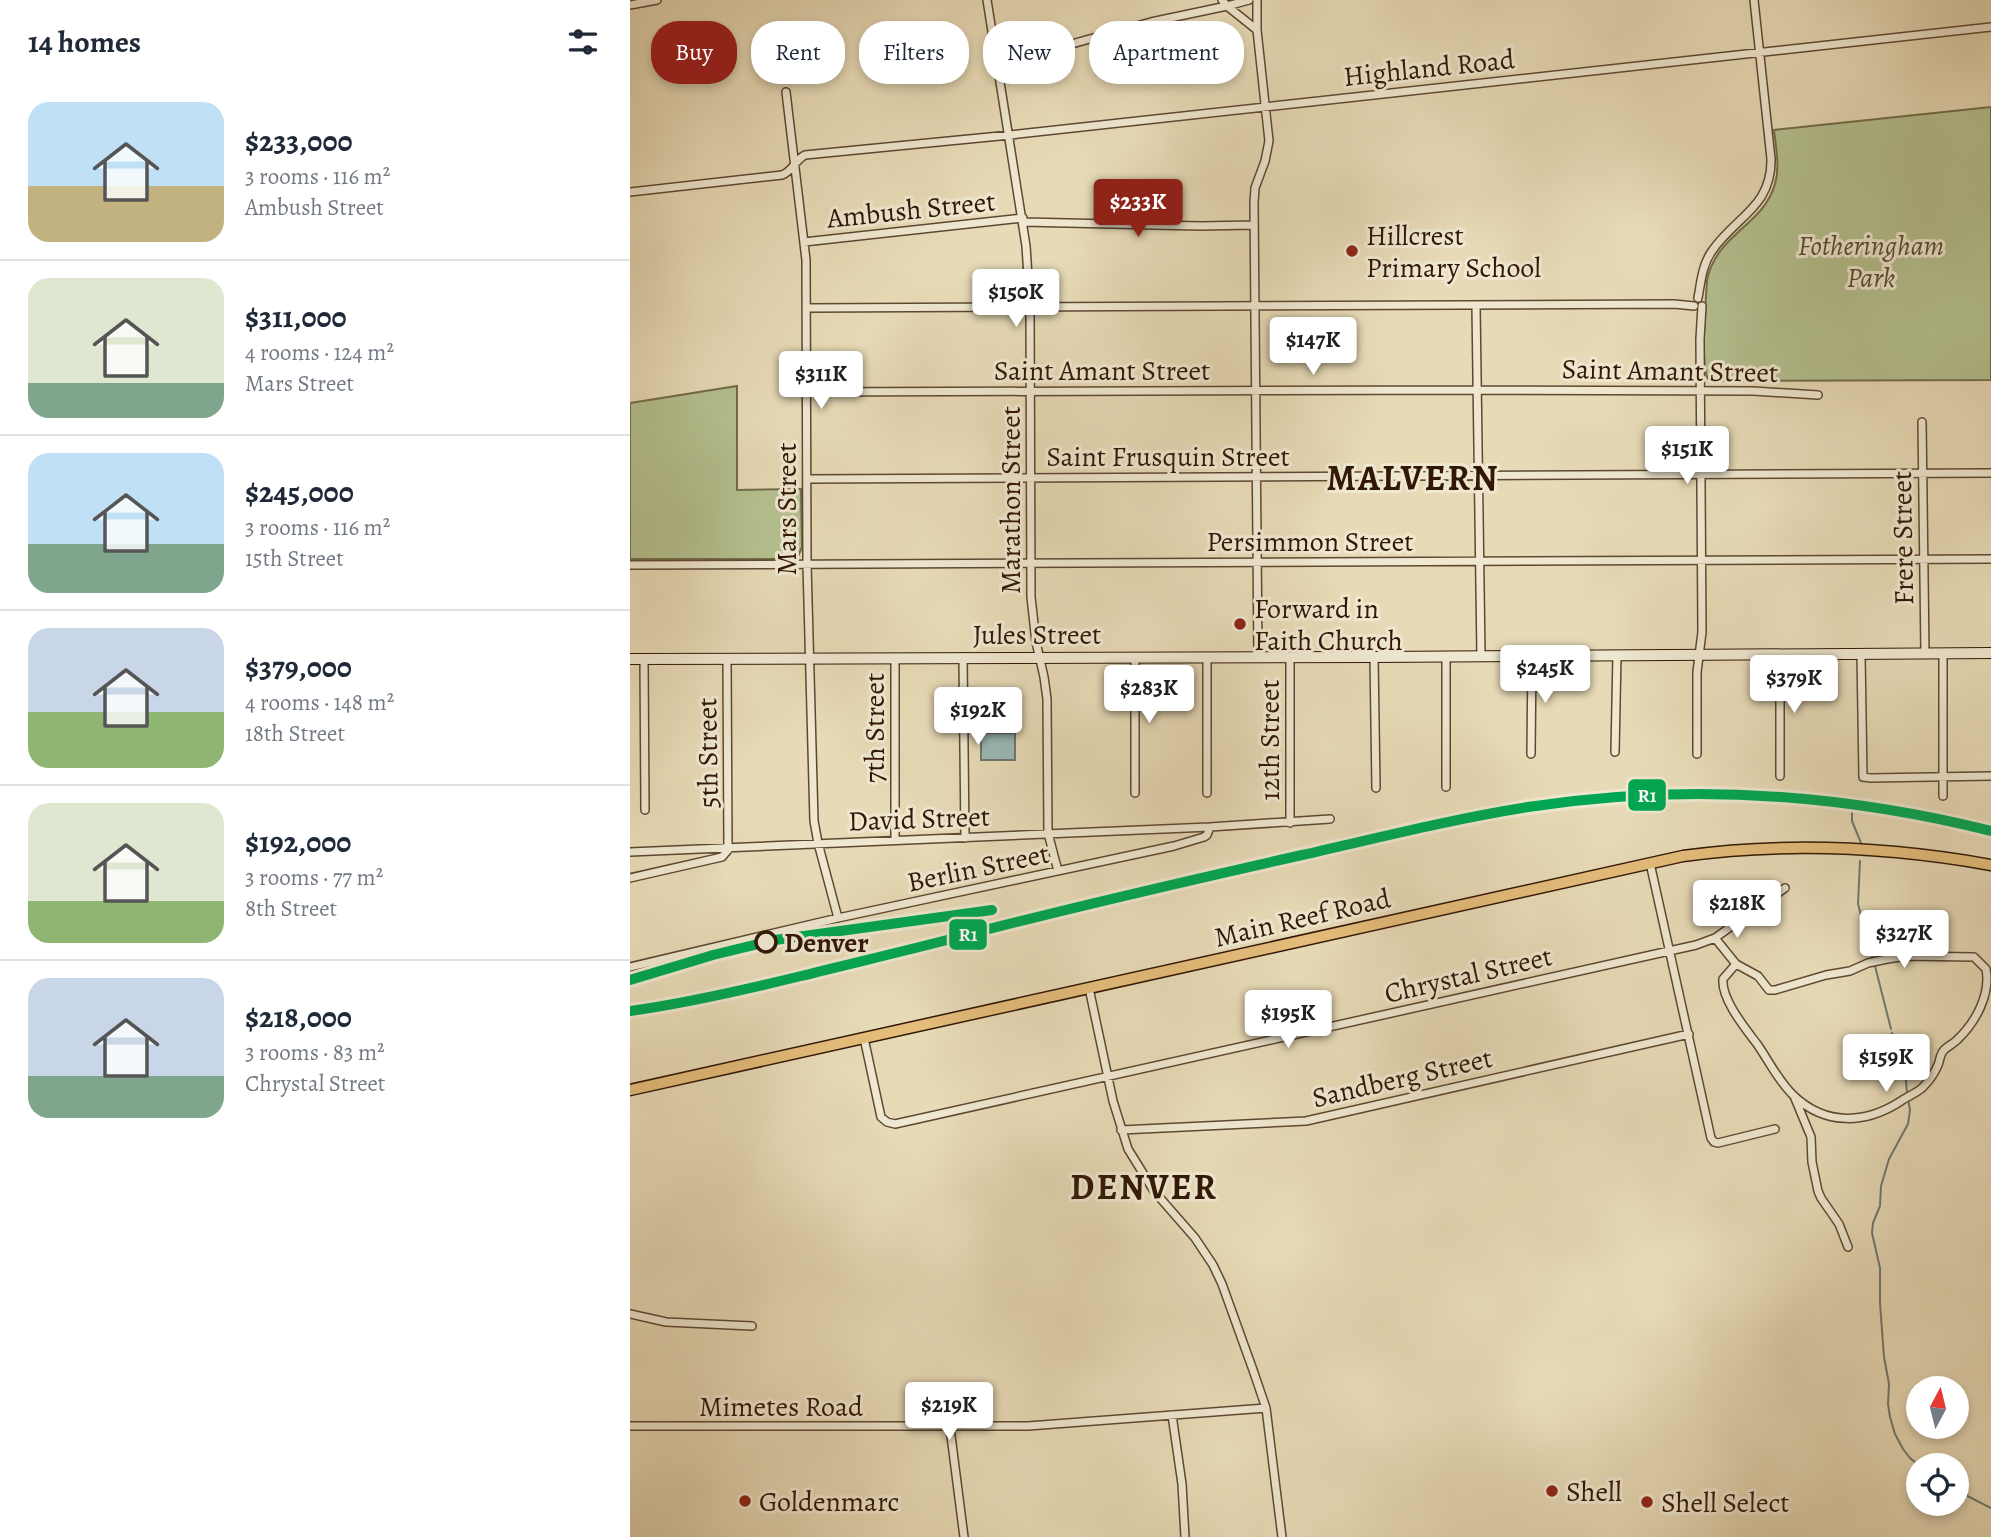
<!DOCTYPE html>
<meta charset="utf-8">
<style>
:root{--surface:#fff;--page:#f2f2f3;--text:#1f2937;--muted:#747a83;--line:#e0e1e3;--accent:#8f2418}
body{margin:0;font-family:Alegreya,serif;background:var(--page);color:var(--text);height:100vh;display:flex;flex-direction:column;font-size:26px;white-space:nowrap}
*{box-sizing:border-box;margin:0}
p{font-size:23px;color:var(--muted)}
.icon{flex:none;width:38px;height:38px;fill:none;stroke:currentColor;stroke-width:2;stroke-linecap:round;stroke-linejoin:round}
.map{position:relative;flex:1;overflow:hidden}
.sheet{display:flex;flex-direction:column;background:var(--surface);width:630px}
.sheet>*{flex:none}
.top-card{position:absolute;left:21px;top:21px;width:665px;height:63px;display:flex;gap:14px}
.needle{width:46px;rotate:7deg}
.controls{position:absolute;left:1276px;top:1376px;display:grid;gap:14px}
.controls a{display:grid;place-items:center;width:63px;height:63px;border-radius:50%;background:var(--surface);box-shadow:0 4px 10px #0003;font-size:35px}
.price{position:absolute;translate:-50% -60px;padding:0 16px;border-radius:7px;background:#fff;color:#222;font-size:23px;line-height:46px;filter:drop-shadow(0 2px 4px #0008)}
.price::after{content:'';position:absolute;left:50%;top:42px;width:21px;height:16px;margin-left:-10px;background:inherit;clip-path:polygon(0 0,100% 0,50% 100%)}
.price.active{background:var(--accent);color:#fff}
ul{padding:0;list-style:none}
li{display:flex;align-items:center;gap:21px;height:175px;padding:0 28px}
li+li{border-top:2px solid var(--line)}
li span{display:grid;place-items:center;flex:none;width:196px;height:140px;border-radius:21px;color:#555}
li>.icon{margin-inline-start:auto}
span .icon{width:84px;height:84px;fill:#fffc;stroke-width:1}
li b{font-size:30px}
h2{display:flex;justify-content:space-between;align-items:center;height:84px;padding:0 28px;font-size:30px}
.tag{padding:0 24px;border-radius:28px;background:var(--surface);box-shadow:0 4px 10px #0003;font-size:24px;line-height:63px}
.tag.active{background:var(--accent);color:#fff}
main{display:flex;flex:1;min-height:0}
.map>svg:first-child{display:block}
.green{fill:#b4c08f;stroke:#726c4a;stroke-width:2}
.water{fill:#99b9b7;stroke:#6f7870;stroke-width:2}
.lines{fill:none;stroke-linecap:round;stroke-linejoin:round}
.stream{stroke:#6f7870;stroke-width:2}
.minor-casing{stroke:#5e4832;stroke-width:10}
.secondary-casing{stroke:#311706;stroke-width:12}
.primary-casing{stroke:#311706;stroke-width:13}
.minor{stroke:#efe7d0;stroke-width:7}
.secondary{stroke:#efe7d0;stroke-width:10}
.primary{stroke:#e4bd7b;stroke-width:10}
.rail-1-casing{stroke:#efe7d0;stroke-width:16}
.rail-1{stroke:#00a651;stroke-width:10}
.poi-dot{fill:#8f2418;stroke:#efe7d0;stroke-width:2.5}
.stop-dot{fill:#efe7d0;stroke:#311706;stroke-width:3.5}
.labels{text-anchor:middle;stroke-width:6;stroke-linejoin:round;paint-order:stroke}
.street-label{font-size:28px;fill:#311706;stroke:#efe7d0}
.poi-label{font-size:28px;fill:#311706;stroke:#efe7d0;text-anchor:start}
.park-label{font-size:28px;font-style:italic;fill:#584a2f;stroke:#efe7d0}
.stop-label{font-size:28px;font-weight:bold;fill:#311706;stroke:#efe7d0;text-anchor:start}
.district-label{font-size:35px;font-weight:bold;letter-spacing:2px;fill:#311706;stroke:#efe7d0}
.line-badge{stroke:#efe7d0;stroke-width:2.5}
.badge-label{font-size:19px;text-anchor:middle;font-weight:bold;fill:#fff}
</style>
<main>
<section class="sheet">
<h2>14 homes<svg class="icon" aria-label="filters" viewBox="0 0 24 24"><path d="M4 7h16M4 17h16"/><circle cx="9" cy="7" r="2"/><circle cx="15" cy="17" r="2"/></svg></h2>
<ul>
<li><span style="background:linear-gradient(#bfe0f5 60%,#c2b280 0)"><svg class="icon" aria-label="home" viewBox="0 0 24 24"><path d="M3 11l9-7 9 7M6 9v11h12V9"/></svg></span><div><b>$233,000</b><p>3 rooms · 116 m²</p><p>Ambush Street</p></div></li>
<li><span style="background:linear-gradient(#dfe7d0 75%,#7fa58c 0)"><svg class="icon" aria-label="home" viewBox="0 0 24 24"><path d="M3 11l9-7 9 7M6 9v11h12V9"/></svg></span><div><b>$311,000</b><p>4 rooms · 124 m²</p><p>Mars Street</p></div></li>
<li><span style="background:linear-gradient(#bfe0f5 65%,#7fa58c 0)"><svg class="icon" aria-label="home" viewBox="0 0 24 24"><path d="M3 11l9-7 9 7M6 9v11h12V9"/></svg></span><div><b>$245,000</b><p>3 rooms · 116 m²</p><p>15th Street</p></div></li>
<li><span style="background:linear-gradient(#c9d6e8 60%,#8fb573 0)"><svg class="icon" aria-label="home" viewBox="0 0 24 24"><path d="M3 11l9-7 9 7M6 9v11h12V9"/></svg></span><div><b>$379,000</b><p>4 rooms · 148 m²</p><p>18th Street</p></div></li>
<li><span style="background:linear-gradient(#dfe7d0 70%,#8fb573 0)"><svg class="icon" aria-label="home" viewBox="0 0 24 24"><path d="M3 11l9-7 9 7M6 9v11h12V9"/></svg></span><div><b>$192,000</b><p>3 rooms · 77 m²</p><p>8th Street</p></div></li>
<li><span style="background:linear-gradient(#c9d6e8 70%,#7fa58c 0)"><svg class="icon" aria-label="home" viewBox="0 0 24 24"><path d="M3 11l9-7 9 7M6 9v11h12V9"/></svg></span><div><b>$218,000</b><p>3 rooms · 83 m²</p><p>Chrystal Street</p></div></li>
</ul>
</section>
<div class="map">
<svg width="1361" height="1537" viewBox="0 0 1361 1537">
<rect width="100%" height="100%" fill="#e7dab6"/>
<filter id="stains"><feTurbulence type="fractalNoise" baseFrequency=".00286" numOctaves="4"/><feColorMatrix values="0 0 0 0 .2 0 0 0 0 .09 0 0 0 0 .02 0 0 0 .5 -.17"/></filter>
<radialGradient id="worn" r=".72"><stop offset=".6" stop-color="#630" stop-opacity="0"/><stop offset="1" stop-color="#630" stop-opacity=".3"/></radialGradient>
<path class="green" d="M 1361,107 L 1361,380 L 1085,381 L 1078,379 C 1070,364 1076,300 1077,280 C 1087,233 1133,226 1145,184 C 1150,167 1146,148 1144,130 Z
M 107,386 L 107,490 L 171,489 L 172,547 L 167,559 L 0,559 L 0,403 Z"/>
<path class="water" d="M 351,733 L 385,733 L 385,760 L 351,760 Z"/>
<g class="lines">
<path class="stream" d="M 1222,811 L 1222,821 L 1231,843
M 1230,861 L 1228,904 L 1243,959
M 1245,966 L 1261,1029
M 1262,1033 L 1275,1068 L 1277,1093
M 1278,1098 L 1280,1110 L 1278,1124 L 1259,1159 L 1251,1186 L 1250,1206 L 1243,1223 L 1242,1233 L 1250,1268 L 1250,1303 L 1254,1357 L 1259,1384 L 1258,1404 L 1260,1417 L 1265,1434 L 1273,1449 L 1280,1458 L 1286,1463 L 1291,1465
M 1326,1490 L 1361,1508"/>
<g class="minor-casing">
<path id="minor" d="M 357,0 L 396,246 L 400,307 L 401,597 L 406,642 L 414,677 L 417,699 L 418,833 L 428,871
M 592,0 L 597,6 L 627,30
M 627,0 L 627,30 L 639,141 L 635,161 L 625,188 L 624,203 L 628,657
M 0,5 L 27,0
M 366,65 L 521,22 L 597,6 L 619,0
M 156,92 L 176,260 L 177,564 L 184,821 L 188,843 L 208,918
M 0,192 L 152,175 C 163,171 165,160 175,155 L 380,135 L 1361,27
M 393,222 L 571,226 L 623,225
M 174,242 L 393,218
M 1068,298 C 1071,282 1072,265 1082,251 C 1105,217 1142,207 1141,159 L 1124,0
M 846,306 L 851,656
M 177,308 L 1044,304 L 1064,306
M 177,392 L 847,390 L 1123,391 L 1188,395
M 1292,422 L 1295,653
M 178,479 L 1361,473
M 0,565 L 1361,559
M 1231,654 L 1233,777 L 1241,778 L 1361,776
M 333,657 L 335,838
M 505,657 L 505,793
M 577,657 L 577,793
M 744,657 L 746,788
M 265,658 L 265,840
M 14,659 L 15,810
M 985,752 L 987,655
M 901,754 L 902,656
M 1067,754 L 1067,672 L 1072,632 L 1070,339 L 1072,306
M 1150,776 L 1150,654
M 816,787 L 816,656
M 1313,796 L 1313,653
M 660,823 L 660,657
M 0,852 L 580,827
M 1020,863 L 1081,1138 L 1084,1142 L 1088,1143 L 1145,1129
M 0,878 L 92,857 L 98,850 L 97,659
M 1085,938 L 1106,964 L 1128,976 L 1139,990 L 1145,990 L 1196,975 L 1220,971 L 1238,963 L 1257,959 L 1276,956 L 1344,957 L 1356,969 C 1361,995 1345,1023 1327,1040 C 1323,1044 1318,1046 1314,1050 C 1310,1054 1310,1060 1308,1065 C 1305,1072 1299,1081 1293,1087 C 1287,1093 1278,1096 1271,1101 C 1236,1124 1196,1126 1164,1096 C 1148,1081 1139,1061 1127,1044 C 1115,1028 1091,999 1093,979 L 1106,964
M 0,967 L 208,918 L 544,846 L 574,837 L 577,835 L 580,827 L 700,819
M 459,988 L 483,1101 L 498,1149 L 524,1191 L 565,1238 L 583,1265 L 592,1284 L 623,1370 L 636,1408 L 652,1537
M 234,1038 L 251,1117 L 257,1122 L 265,1124 L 1066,945 L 1085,938 L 1155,888
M 1164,1096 L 1181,1137 L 1182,1162 L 1188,1191 L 1191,1198 L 1209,1224 L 1218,1247
M 491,1130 L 676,1121 L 1059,1034
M 0,1314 L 36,1322 L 122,1326
M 542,1415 L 552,1484 L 555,1537
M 0,1426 L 398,1426 L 636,1408
M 320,1428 L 334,1537"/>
</g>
<g class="secondary-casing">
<path id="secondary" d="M 0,659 L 744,657 L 1361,653"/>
</g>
<g class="primary-casing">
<path id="primary" d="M 0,1090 L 1053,856 C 1155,842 1260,847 1361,865"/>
</g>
<use href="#minor" class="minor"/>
<use href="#secondary" class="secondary"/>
<use href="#primary" class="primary"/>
<g class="rail-1-casing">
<path id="rail-1" d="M 0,980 L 83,955 L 145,940 L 362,910
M 0,1011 C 58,1003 114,990 171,976 C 227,962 284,949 340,934 C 450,905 561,880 672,855 C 747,838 822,819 898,807 C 1053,783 1208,793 1361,831"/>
</g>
<use href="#rail-1" class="rail-1"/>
</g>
<g class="poi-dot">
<circle cx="722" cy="251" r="7"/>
<circle cx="610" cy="624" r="7"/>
<circle cx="922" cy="1491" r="7"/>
<circle cx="115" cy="1501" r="7"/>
<circle cx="1017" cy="1502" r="7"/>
</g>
<circle class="stop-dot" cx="136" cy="942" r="10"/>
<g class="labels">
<g class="street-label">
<text transform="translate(799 67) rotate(-6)" y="10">Highland Road</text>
<text transform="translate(281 209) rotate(-6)" y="10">Ambush Street</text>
<text x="472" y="380">Saint Amant Street</text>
<text transform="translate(1040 370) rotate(1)" y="10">Saint Amant Street</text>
<text x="538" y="466">Saint Frusquin Street</text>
<text transform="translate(380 500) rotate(-90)" y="10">Marathon Street</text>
<text transform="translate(156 509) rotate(-90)" y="10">Mars Street</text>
<text transform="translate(1272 538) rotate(-91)" y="10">Frere Street</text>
<text x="680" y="551">Persimmon Street</text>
<text x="407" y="644">Jules Street</text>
<text transform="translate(244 728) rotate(-90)" y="10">7th Street</text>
<text transform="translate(639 740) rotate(-90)" y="10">12th Street</text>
<text transform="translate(77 753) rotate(-91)" y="10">5th Street</text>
<text transform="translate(289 818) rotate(-2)" y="10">David Street</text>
<text transform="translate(348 867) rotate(-12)" y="10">Berlin Street</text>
<text transform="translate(672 917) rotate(-13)" y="10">Main Reef Road</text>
<text transform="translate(838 974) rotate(-13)" y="10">Chrystal Street</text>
<text transform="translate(772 1077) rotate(-13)" y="10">Sandberg Street</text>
<text x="151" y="1416">Mimetes Road</text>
</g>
<g class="poi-label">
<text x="736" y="245">Hillcrest<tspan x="736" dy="32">Primary School</tspan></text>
<text x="624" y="618">Forward in<tspan x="624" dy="32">Faith Church</tspan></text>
<text x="936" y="1501">Shell</text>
<text x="129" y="1511">Goldenmarc</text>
<text x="1031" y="1512">Shell Select</text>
</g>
<g class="park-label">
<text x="1241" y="255">Fotheringham<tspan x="1241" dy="32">Park</tspan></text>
</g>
<g class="stop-label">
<text x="154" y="952">Denver</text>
</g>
<g class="district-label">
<text x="783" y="490">MALVERN</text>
<text x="514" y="1199">DENVER</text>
</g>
</g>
<g class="line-badge">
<rect x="997" y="778" width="40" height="34" rx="7" fill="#00a651"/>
<rect x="318" y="918" width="40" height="33" rx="7" fill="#00a651"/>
</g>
<g class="badge-label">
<text x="1017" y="802">R1</text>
<text x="338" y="941">R1</text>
</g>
<rect width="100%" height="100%" filter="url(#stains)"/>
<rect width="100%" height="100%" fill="url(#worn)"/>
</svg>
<div class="controls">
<a><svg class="needle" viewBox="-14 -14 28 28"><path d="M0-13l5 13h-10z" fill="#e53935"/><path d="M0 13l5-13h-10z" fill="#747a83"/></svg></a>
<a><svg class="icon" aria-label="locate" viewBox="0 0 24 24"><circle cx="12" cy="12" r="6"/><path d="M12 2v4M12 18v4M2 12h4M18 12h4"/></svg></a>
</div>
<b class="price active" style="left:508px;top:239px">$233K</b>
<b class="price" style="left:386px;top:329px">$150K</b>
<b class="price" style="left:683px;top:377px">$147K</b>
<b class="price" style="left:191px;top:411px">$311K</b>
<b class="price" style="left:1057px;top:486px">$151K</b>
<b class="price" style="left:915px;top:705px">$245K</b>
<b class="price" style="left:1164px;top:715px">$379K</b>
<b class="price" style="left:519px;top:725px">$283K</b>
<b class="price" style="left:348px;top:747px">$192K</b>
<b class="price" style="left:1107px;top:940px">$218K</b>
<b class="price" style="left:1274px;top:970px">$327K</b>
<b class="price" style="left:658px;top:1050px">$195K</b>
<b class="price" style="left:1256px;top:1094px">$159K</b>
<b class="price" style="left:319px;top:1442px">$219K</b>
<div class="top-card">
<a class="tag active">Buy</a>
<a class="tag">Rent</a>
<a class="tag">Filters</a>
<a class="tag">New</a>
<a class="tag">Apartment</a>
</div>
</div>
</main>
